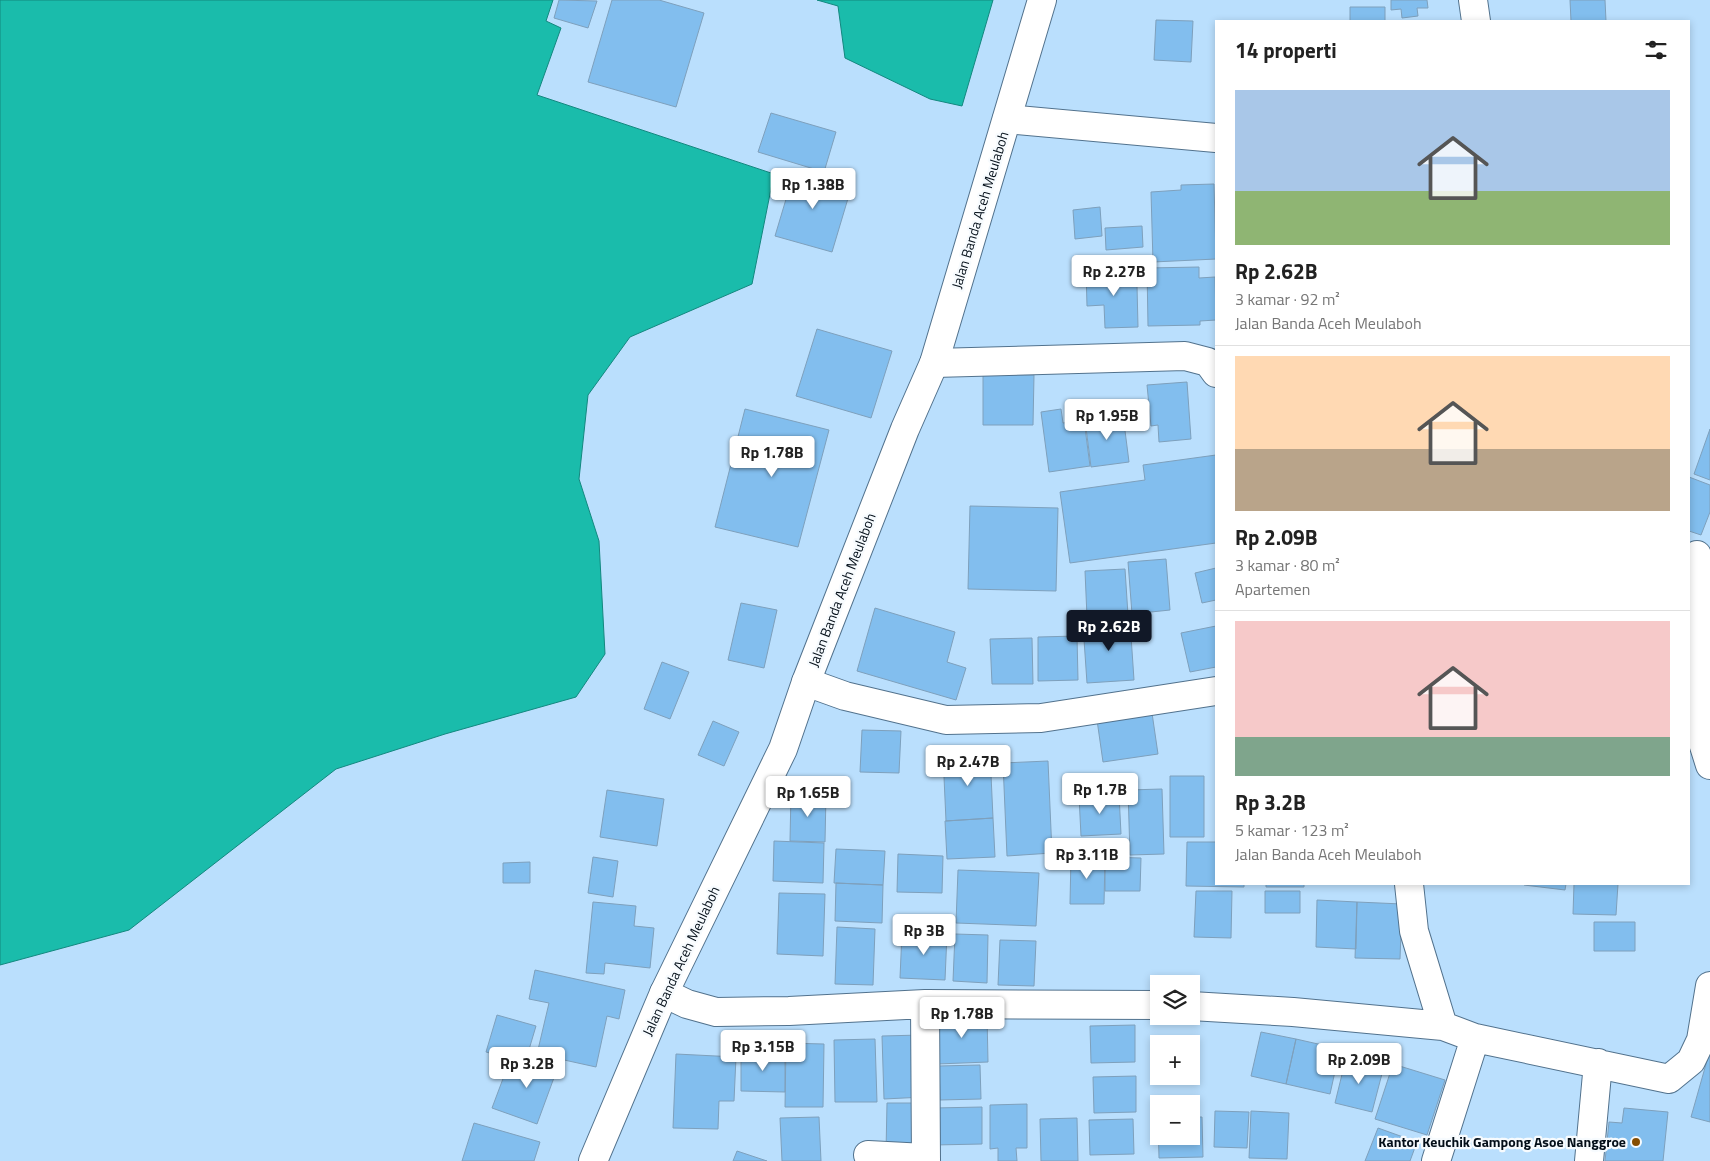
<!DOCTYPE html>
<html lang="id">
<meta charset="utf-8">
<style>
:root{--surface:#fff;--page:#f2f2f2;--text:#222;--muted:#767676;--line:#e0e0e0;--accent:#111827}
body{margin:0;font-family:"Titillium Web",sans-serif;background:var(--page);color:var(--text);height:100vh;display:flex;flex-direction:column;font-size:19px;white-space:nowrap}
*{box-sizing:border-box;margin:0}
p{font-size:16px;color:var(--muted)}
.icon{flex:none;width:28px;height:28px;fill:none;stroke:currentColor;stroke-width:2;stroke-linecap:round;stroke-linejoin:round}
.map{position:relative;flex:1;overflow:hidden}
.sheet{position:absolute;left:1215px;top:20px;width:475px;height:865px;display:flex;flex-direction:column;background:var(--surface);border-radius:0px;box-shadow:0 2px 8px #0003}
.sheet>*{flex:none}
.fabs{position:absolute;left:1150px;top:975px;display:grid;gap:10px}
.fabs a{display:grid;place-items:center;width:50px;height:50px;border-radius:0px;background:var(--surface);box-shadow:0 2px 8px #0003;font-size:25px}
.price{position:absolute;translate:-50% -42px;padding:0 11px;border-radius:5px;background:#fff;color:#222;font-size:16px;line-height:32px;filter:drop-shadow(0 1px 2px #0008)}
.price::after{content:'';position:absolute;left:50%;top:30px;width:15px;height:11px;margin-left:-8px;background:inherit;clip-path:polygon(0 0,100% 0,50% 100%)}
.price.selected{background:var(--accent);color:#fff}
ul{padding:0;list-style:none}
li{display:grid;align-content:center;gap:10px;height:265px;padding:0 20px}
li+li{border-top:1px solid var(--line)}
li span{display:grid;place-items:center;height:155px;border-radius:0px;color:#555}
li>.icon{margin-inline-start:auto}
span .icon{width:90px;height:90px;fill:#fffc;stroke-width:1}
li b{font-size:21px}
h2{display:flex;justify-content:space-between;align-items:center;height:60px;padding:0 20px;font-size:21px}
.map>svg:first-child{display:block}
.water{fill:#1abcab;stroke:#13887f}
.building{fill:#82beee;stroke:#7ea0bc}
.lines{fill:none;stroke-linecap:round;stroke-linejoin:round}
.minor-casing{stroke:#52728d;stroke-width:30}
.highway-casing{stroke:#52728d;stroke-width:30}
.minor{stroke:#fff;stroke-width:28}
.highway{stroke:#fff;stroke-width:28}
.poi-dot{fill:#864d00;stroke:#f7fbfe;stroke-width:2}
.labels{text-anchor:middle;stroke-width:4.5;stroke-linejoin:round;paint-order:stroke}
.street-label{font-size:14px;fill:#030e18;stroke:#f7fbfe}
.poi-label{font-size:14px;font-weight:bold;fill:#030e18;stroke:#f7fbfe;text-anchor:end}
</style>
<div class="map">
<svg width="1710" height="1161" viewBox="0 0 1710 1161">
<rect width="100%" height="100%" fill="#badffd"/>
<path class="water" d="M 0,0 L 553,0 L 546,21 L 561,28 L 537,95 L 774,174 L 752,284 L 630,337 L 588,395 L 579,479 L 599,541 L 605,654 L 576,697 L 445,734 L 336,769 L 129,930 L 0,965 Z
M 817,0 L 993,0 L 962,106 L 930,99 L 845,58 L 838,6 Z"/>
<path class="building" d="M 559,0 L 597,1 L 588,28 L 554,18 Z
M 612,0 L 659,0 L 704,13 L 676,107 L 588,82 Z
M 1391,0 L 1427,0 L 1428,8 L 1417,8 L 1418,16 L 1402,18 L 1401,9 L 1391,10 Z
M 1570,0 L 1605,0 L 1606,21 L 1571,21 Z
M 1350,7 L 1385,7 L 1385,21 L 1350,21 Z
M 1156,20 L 1193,21 L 1191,62 L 1154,60 Z
M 771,113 L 836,132 L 824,172 L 758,152 Z
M 795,169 L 852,185 L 832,252 L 775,236 Z
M 1214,184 L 1216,259 L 1153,262 L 1151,192 L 1181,190 L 1181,185 Z
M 1100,207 L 1102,236 L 1075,239 L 1073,210 Z
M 1142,226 L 1143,247 L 1106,250 L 1105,228 Z
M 1199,267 L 1199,278 L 1215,277 L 1216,320 L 1200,321 L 1200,325 L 1148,326 L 1147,268 Z
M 1130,269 L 1131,286 L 1137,286 L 1138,327 L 1105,328 L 1104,305 L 1087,306 L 1086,270 Z
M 817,329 L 892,351 L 871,418 L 796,396 Z
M 983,374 L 1034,375 L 1033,425 L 983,425 Z
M 1187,382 L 1191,439 L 1159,442 L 1158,425 L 1151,426 L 1147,385 Z
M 745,409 L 829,430 L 798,547 L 715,527 Z
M 1061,409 L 1063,423 L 1084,420 L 1090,466 L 1049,472 L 1041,412 Z
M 1123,415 L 1129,462 L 1091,467 L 1085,420 Z
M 1710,429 L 1710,480 L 1694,474 Z
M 1216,455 L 1216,543 L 1070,563 L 1060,492 L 1145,480 L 1143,465 Z
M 1689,477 L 1710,485 L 1710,512 L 1701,535 L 1689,531 Z
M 970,506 L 1058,508 L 1056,591 L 968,589 Z
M 1166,559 L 1170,610 L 1132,614 L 1128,562 Z
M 1216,568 L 1216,600 L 1202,603 L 1195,573 Z
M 1125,569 L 1128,615 L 1087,617 L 1085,571 Z
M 741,603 L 777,610 L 764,668 L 728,660 Z
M 875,608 L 955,632 L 947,662 L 966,668 L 956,700 L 857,671 Z
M 1130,621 L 1134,680 L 1087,683 L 1083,625 Z
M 1216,626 L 1216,667 L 1190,672 L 1181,633 Z
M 1077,636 L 1078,680 L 1038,681 L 1038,637 Z
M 1032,638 L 1033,684 L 992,684 L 990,639 Z
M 662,662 L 689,672 L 670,719 L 644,709 Z
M 1152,713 L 1158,754 L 1103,762 L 1097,720 Z
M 713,721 L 739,732 L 724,766 L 698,755 Z
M 862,730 L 901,731 L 899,773 L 860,772 Z
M 990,753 L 993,818 L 946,821 L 943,755 Z
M 1048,761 L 1052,853 L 1007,856 L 1003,763 Z
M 1170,776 L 1204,776 L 1204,837 L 1170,837 Z
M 1162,789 L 1164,854 L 1130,855 L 1128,790 Z
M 607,790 L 664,799 L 657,846 L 600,837 Z
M 791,793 L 826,794 L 825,842 L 790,841 Z
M 1119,794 L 1121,834 L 1081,836 L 1079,796 Z
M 993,818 L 995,857 L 947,859 L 945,821 Z
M 774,841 L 824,843 L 823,883 L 773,881 Z
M 1187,842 L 1216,842 L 1216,884 L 1244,884 L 1244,887 L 1186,886 Z
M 836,849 L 885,851 L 883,885 L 834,883 Z
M 898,854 L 943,856 L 942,893 L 897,892 Z
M 1071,856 L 1105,857 L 1104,904 L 1070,904 Z
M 593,857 L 618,861 L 613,897 L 588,893 Z
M 1105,857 L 1141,858 L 1140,891 L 1105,891 Z
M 530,862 L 530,883 L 503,883 L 503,863 Z
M 958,870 L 1039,873 L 1036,926 L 956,923 Z
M 836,883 L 883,885 L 882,923 L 835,921 Z
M 1266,884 L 1304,884 L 1304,887 L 1266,887 Z
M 1524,884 L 1566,884 L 1565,890 L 1524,885 Z
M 1574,884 L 1618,884 L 1616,915 L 1573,914 Z
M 1196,891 L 1232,891 L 1231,938 L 1194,937 Z
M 1265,891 L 1300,891 L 1300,913 L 1265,913 Z
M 779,893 L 825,894 L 823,956 L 777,954 Z
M 1317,900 L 1357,902 L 1356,949 L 1316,947 Z
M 593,902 L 636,906 L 634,926 L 654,928 L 650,968 L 605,963 L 604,974 L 586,973 Z
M 1357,902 L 1402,904 L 1400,959 L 1355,958 Z
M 1594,922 L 1635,922 L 1635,951 L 1594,951 Z
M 837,927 L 875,929 L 873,985 L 835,984 Z
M 902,932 L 947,934 L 945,980 L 900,978 Z
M 955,934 L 988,935 L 987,983 L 953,981 Z
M 1000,940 L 1036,941 L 1034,986 L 998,985 Z
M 535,970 L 625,990 L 619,1019 L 607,1016 L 596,1067 L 537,1054 L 549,1003 L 529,999 Z
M 497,1015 L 536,1026 L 525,1063 L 486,1052 Z
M 987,1015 L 988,1062 L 937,1064 L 936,1016 Z
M 1135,1025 L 1135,1062 L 1091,1063 L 1090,1026 Z
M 1261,1032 L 1296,1039 L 1286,1084 L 1251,1076 Z
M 921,1035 L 924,1097 L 884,1099 L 882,1036 Z
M 875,1039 L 877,1102 L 835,1102 L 834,1040 Z
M 1296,1039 L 1340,1049 L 1330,1094 L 1286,1084 Z
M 786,1043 L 824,1044 L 823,1107 L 785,1107 Z
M 1710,1050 L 1710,1122 L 1691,1117 Z
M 530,1053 L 559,1064 L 537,1124 L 492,1108 L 507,1068 L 523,1074 Z
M 741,1053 L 785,1053 L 785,1092 L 741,1091 Z
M 676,1054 L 736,1057 L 734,1101 L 719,1101 L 718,1129 L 673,1128 Z
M 1346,1058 L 1384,1066 L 1372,1112 L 1335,1103 Z
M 1393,1064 L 1445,1080 L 1427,1135 L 1375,1119 Z
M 980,1065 L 981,1099 L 940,1100 L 939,1066 Z
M 1136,1076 L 1136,1112 L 1094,1113 L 1093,1077 Z
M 887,1103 L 922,1103 L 921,1153 L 886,1152 Z
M 1027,1104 L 1027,1148 L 1016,1148 L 1017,1161 L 998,1161 L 998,1148 L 990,1149 L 990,1105 Z
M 982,1107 L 982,1144 L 934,1145 L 934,1108 Z
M 1624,1108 L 1668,1112 L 1663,1161 L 1605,1161 L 1609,1122 L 1622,1123 Z
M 1215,1111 L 1249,1112 L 1247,1148 L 1214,1147 Z
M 1251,1111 L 1289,1113 L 1287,1159 L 1249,1158 Z
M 819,1117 L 821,1161 L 782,1161 L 780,1118 Z
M 1191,1117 L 1202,1117 L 1203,1157 L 1159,1158 L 1158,1118 L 1159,1136 L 1191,1136 Z
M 1077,1118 L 1078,1161 L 1041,1161 L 1040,1119 Z
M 1133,1119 L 1134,1154 L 1090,1155 L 1089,1120 Z
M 474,1123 L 540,1142 L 534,1161 L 462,1161 Z
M 1378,1128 L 1417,1142 L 1410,1161 L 1365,1161 Z
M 737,1151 L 767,1161 L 733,1161 Z"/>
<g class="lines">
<g class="minor-casing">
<path id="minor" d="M 1473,0 L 1476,21
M 1007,119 L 1216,138
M 934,363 L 1185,356 L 1208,362 L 1216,373
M 1697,555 L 1697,707 L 1699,730 L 1710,765
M 806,682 L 845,696 L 946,720 L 1041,718 L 1216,691
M 1409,884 L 1414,931 L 1443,1026
M 664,993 L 687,1004 L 716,1012 L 789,1011 L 925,1004 L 1159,1005
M 925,1004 L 926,1161
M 1191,1006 L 1293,1012 L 1443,1026 L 1475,1038 L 1669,1079 L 1691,1061 L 1701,1040 L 1710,986
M 868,1155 L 925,1158
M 1436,1161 L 1475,1038
M 1589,1161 L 1598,1063"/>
</g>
<g class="highway-casing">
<path id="highway" d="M 593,1161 L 664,993 L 783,749 L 806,682 L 905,429 L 934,363 L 1042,0"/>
</g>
<use href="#minor" class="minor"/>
<use href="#highway" class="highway"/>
</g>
<circle class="poi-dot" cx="1636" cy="1142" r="5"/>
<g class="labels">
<g class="street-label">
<text transform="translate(980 210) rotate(-73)" y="5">Jalan Banda Aceh Meulaboh</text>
<text transform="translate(842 590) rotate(-69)" y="5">Jalan Banda Aceh Meulaboh</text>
<text transform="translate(681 961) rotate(-65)" y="5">Jalan Banda Aceh Meulaboh</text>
</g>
<g class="poi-label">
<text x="1626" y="1147">Kantor Keuchik Gampong Asoe Nanggroe</text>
</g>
</g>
</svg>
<div class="fabs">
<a><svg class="icon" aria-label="layers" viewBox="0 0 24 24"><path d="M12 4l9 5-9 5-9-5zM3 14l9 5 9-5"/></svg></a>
<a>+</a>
<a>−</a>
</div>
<b class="price" style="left:813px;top:210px">Rp 1.38B</b>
<b class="price" style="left:1114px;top:297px">Rp 2.27B</b>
<b class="price" style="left:1107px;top:441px">Rp 1.95B</b>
<b class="price" style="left:772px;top:478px">Rp 1.78B</b>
<b class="price selected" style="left:1109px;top:652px">Rp 2.62B</b>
<b class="price" style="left:968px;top:787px">Rp 2.47B</b>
<b class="price" style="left:1100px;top:815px">Rp 1.7B</b>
<b class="price" style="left:808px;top:818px">Rp 1.65B</b>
<b class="price" style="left:1087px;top:880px">Rp 3.11B</b>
<b class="price" style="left:924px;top:956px">Rp 3B</b>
<b class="price" style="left:962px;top:1039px">Rp 1.78B</b>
<b class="price" style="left:763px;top:1072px">Rp 3.15B</b>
<b class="price" style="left:1359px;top:1085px">Rp 2.09B</b>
<b class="price" style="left:527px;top:1089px">Rp 3.2B</b>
<section class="sheet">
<h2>14 properti<svg class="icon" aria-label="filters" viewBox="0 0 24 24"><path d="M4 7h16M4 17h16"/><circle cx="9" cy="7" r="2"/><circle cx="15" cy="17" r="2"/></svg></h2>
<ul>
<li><span style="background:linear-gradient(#a9c7e8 65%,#8fb573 0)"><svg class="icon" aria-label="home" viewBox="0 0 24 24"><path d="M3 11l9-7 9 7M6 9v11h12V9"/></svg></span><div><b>Rp 2.62B</b><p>3 kamar · 92 m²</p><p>Jalan Banda Aceh Meulaboh</p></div></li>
<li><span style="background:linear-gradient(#ffd9b3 60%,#b9a48a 0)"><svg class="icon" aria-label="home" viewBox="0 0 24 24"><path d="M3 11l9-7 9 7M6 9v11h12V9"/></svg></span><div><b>Rp 2.09B</b><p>3 kamar · 80 m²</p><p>Apartemen</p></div></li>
<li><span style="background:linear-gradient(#f6c9c9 75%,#7fa58c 0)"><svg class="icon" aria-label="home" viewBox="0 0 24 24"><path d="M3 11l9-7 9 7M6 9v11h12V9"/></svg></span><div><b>Rp 3.2B</b><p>5 kamar · 123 m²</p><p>Jalan Banda Aceh Meulaboh</p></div></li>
</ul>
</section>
</div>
